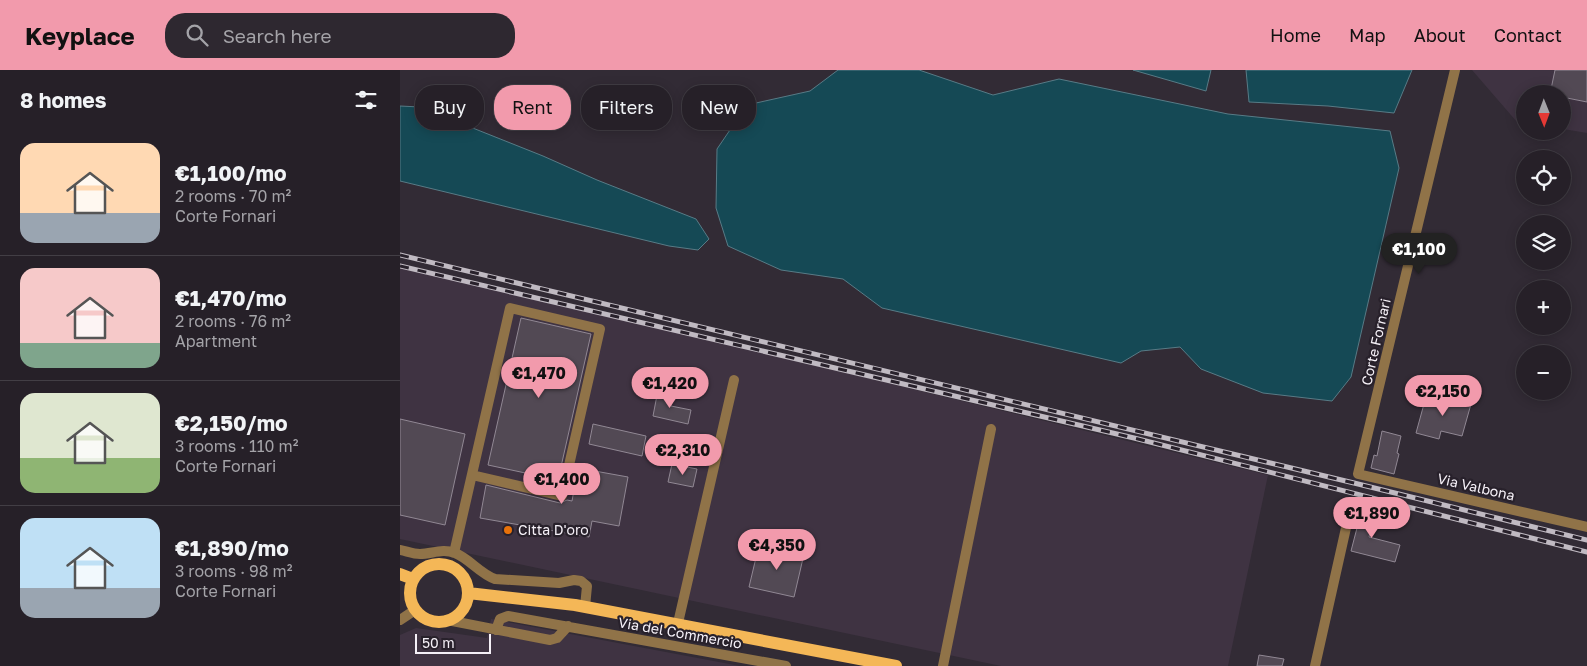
<!DOCTYPE html>
<meta charset="utf-8">
<style>
:root{--surface:#262028;--page:#2e2830;--text:#f1f3f6;--muted:#a4a3a8;--line:#423e45;--accent:#f29aac}
body{margin:0;font-family:"Golos Text",sans-serif;background:var(--page);color:var(--text);height:100vh;display:flex;flex-direction:column;font-size:19px;white-space:nowrap}
*{box-sizing:border-box;margin:0}
p{font-size:16px;color:var(--muted)}
.icon{flex:none;width:28px;height:28px;fill:none;stroke:currentColor;stroke-width:2;stroke-linecap:round;stroke-linejoin:round}
.map{position:relative;flex:1;overflow:hidden}
.sheet{display:flex;flex-direction:column;background:var(--surface);width:400px}
.sheet>*{flex:none}
.banner{position:absolute;left:15px;top:15px;width:475px;height:45px;display:flex;gap:10px}
.needle{width:32px;rotate:179deg}
.buttons{position:absolute;left:1116px;top:15px;display:grid;gap:10px}
.buttons a{display:grid;place-items:center;width:55px;height:55px;border-radius:50%;background:var(--surface);box-shadow:0 2px 12px #0003,0 0 0 1px var(--line);font-size:25px}
.scale{position:absolute;left:15px;bottom:12px;width:76px;box-sizing:border-box;padding-left:5px;border:2px solid #f5f0f7;border-top:0;font-size:14px;line-height:18px;white-space:nowrap;color:#f5f0f7;-webkit-text-stroke:4px #28212b;paint-order:stroke}
.price{position:absolute;translate:-50% -42px;padding:0 11px;border-radius:18px;background:var(--accent);color:#111;font-size:16px;line-height:32px;filter:drop-shadow(0 1px 2px #0008)}
.price::after{content:'';position:absolute;left:50%;top:30px;width:15px;height:11px;margin-left:-8px;background:inherit;clip-path:polygon(0 0,100% 0,50% 100%)}
.price.on{background:#222;color:#fff}
ul{padding:0;list-style:none}
li{display:flex;align-items:center;gap:15px;height:125px;padding:0 20px}
li+li{border-top:1px solid var(--line)}
li span{display:grid;place-items:center;flex:none;width:140px;height:100px;border-radius:15px;color:#555}
li>.icon{margin-inline-start:auto}
span .icon{width:60px;height:60px;fill:#fffc;stroke-width:1}
li b{font-size:21px}
h2{display:flex;justify-content:space-between;align-items:center;height:60px;padding:0 20px;font-size:21px}
.chip{padding:0 18px;border-radius:20px;background:var(--surface);box-shadow:0 2px 12px #0003,0 0 0 1px var(--line);font-size:18px;line-height:45px}
.chip.on{background:var(--accent);color:#111}
header{display:flex;align-items:center;gap:30px;box-sizing:border-box;height:70px;padding:0 25px;background:var(--accent);color:#111}
header strong{font-size:24px}
nav{display:flex;gap:28px;margin-inline-start:auto;font-size:18px}
.search{width:350px;height:45px;background:var(--page);display:flex;align-items:center;gap:12px;box-sizing:border-box;padding:0 18px;border-radius:20px;color:var(--muted);font-size:19px}
main{display:flex;flex:1;min-height:0}
.map>svg:first-child{display:block}
.built{fill:#3f3342}
.water{fill:#154955;stroke:#587b86}
.building{fill:#524954;stroke:#918894}
.lines{fill:none;stroke-linecap:round;stroke-linejoin:round}
.minor{stroke:#907348;stroke-width:10}
.major{stroke:#f4b757;stroke-width:12}
.rail-casing{stroke:#c0bac2;stroke-width:5}
.rail{stroke:#28212b;stroke-width:3;stroke-dasharray:9;stroke-linecap:butt}
.food-dot{fill:#e8710a;stroke:#28212b;stroke-width:2}
.labels{text-anchor:middle;stroke-width:4.5;stroke-linejoin:round;paint-order:stroke}
.street-label{font-size:14px;fill:#f5f0f7;stroke:#28212b}
.poi-label{font-size:14px;fill:#f5f0f7;stroke:#28212b;text-anchor:start}
</style>
<header>
<strong>Keyplace</strong>
<div class="search"><svg class="icon" aria-label="search" viewBox="0 0 24 24"><circle cx="10" cy="10" r="6"/><path d="M15 15l6 6"/></svg>Search here</div>
<nav><a>Home</a><a>Map</a><a>About</a><a>Contact</a></nav>
</header>
<main>
<section class="sheet">
<h2>8 homes<svg class="icon" aria-label="filters" viewBox="0 0 24 24"><path d="M4 7h16M4 17h16"/><circle cx="9" cy="7" r="2"/><circle cx="15" cy="17" r="2"/></svg></h2>
<ul>
<li><span style="background:linear-gradient(#ffd9b3 70%,#9aa5b1 0)"><svg class="icon" aria-label="home" viewBox="0 0 24 24"><path d="M3 11l9-7 9 7M6 9v11h12V9"/></svg></span><div><b>€1,100/mo</b><p>2 rooms · 70 m²</p><p>Corte Fornari</p></div></li>
<li><span style="background:linear-gradient(#f6c9c9 75%,#7fa58c 0)"><svg class="icon" aria-label="home" viewBox="0 0 24 24"><path d="M3 11l9-7 9 7M6 9v11h12V9"/></svg></span><div><b>€1,470/mo</b><p>2 rooms · 76 m²</p><p>Apartment</p></div></li>
<li><span style="background:linear-gradient(#dfe7d0 65%,#8fb573 0)"><svg class="icon" aria-label="home" viewBox="0 0 24 24"><path d="M3 11l9-7 9 7M6 9v11h12V9"/></svg></span><div><b>€2,150/mo</b><p>3 rooms · 110 m²</p><p>Corte Fornari</p></div></li>
<li><span style="background:linear-gradient(#bfe0f5 70%,#9aa5b1 0)"><svg class="icon" aria-label="home" viewBox="0 0 24 24"><path d="M3 11l9-7 9 7M6 9v11h12V9"/></svg></span><div><b>€1,890/mo</b><p>3 rooms · 98 m²</p><p>Corte Fornari</p></div></li>
</ul>
</section>
<div class="map">
<svg width="1187" height="596" viewBox="0 0 1187 596">
<rect width="100%" height="100%" fill="#322b35"/>
<path class="built" d="M 1072,0 L 1187,0 L 1187,63 L 1163,59 L 1162,24 L 1125,24 L 1125,53 L 1117,52 Z
M 0,195 L 868,405 L 828,596 L 601,596 L 0,469 Z
M 91,549 L 340,596 L 0,596 L 0,565 L 16,558 L 87,568 Z"/>
<path class="water" d="M 438,0 L 519,0 L 593,25 L 659,9 L 828,44 L 990,61 L 999,98 L 951,307 L 932,331 L 863,323 L 801,299 L 780,277 L 741,281 L 721,293 L 482,238 L 443,209 L 381,200 L 328,176 L 316,138 L 317,79 L 347,35 L 410,21 Z
M 733,0 L 811,0 L 806,21 Z
M 846,0 L 1012,0 L 994,43 L 928,36 L 849,32 Z
M 0,36 L 20,37 L 143,86 L 197,110 L 296,149 L 309,169 L 298,180 L 269,176 L 0,111 Z"/>
<path class="building" d="M 1155,0 L 1187,0 L 1187,32 L 1162,27 L 1162,24 L 1150,24 Z
M 121,248 L 191,264 L 158,410 L 88,395 Z
M 258,320 L 273,323 L 271,336 L 291,340 L 288,354 L 253,346 Z
M 1027,323 L 1071,334 L 1062,366 L 1041,361 L 1039,369 L 1016,363 Z
M 0,349 L 65,364 L 45,455 L 0,445 Z
M 193,354 L 246,366 L 242,386 L 189,374 Z
M 982,361 L 1001,366 L 997,383 L 999,384 L 994,404 L 971,398 L 974,385 L 977,386 Z
M 272,394 L 297,399 L 293,417 L 268,412 Z
M 178,398 L 228,407 L 219,456 L 192,451 L 189,467 L 80,448 L 86,415 L 160,433 L 167,430 L 172,431 Z
M 963,435 L 976,438 L 969,467 L 1000,475 L 995,492 L 951,481 Z
M 359,475 L 404,484 L 394,527 L 349,517 Z
M 859,585 L 884,589 L 882,596 L 857,596 Z"/>
<g class="lines">
<path class="minor" d="M 1055,0 L 958,404 L 1187,457
M 0,480 C 6,481 13,484 20,484 C 32,484 42,478 55,483 C 70,489 79,503 95,509 L 159,513 L 174,510 L 181,511 L 187,516 L 185,537
M 54,483 L 110,238 L 200,259 L 162,426 L 72,405
M 0,550 L 15,540
M 47,550 L 150,570 L 157,568 L 168,556
M 278,553 L 334,310
M 96,560 L 100,549 L 108,546 L 386,596
M 543,596 L 591,359
M 915,596 L 948,449"/>
<path class="major" d="M10 523a29 29 0 1 1 58 0a29 29 0 1 1-58 0Z
M 0,504 L 13,509
M 68,523 L 175,535 L 496,596"/>
<g class="rail-casing">
<path id="rail" d="M 0,185 L 954,413 L 1187,470
M 0,196 L 734,368 L 1187,482"/>
</g>
<use href="#rail" class="rail"/>
</g>
<circle class="food-dot" cx="108" cy="460" r="5"/>
<g class="labels">
<g class="street-label">
<text transform="translate(976 272) rotate(-77)" y="5">Corte Fornari</text>
<text transform="translate(1076 417) rotate(13)" y="5">Via Valbona</text>
<text transform="translate(280 563) rotate(10)" y="5">Via del Commercio</text>
</g>
<g class="poi-label">
<text x="118" y="465">Citta D'oro</text>
</g>
</g>
</svg>
<div class="buttons">
<a><svg class="needle" viewBox="-14 -14 28 28"><path d="M0-13l5 13h-10z" fill="#e53935"/><path d="M0 13l5-13h-10z" fill="#a4a3a8"/></svg></a>
<a><svg class="icon" aria-label="locate" viewBox="0 0 24 24"><circle cx="12" cy="12" r="6"/><path d="M12 2v4M12 18v4M2 12h4M18 12h4"/></svg></a>
<a><svg class="icon" aria-label="layers" viewBox="0 0 24 24"><path d="M12 4l9 5-9 5-9-5zM3 14l9 5 9-5"/></svg></a>
<a>+</a>
<a>−</a>
</div>
<div class="scale">50 m</div>
<b class="price on" style="left:1019px;top:205px">€1,100</b>
<b class="price" style="left:139px;top:329px">€1,470</b>
<b class="price" style="left:270px;top:339px">€1,420</b>
<b class="price" style="left:1043px;top:347px">€2,150</b>
<b class="price" style="left:283px;top:406px">€2,310</b>
<b class="price" style="left:162px;top:435px">€1,400</b>
<b class="price" style="left:972px;top:469px">€1,890</b>
<b class="price" style="left:377px;top:501px">€4,350</b>
<div class="banner">
<a class="chip">Buy</a>
<a class="chip on">Rent</a>
<a class="chip">Filters</a>
<a class="chip">New</a>
</div>
</div>
</main>
